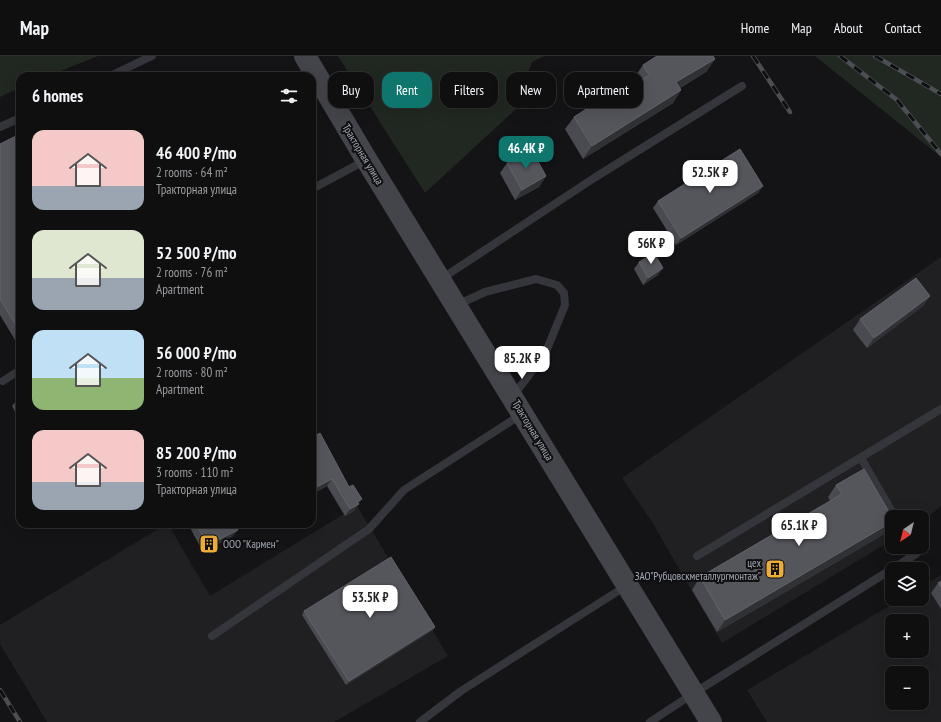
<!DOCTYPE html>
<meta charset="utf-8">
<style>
:root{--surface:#0f0f10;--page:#1d1d1e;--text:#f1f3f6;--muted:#9b9c9f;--line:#2f2f30;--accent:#0f766e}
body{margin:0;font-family:"PT Sans Narrow",sans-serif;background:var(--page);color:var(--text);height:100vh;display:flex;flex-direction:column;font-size:15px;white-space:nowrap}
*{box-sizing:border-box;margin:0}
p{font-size:13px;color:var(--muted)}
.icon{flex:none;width:22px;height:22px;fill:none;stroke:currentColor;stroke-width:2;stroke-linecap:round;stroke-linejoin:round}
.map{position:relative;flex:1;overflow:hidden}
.drawer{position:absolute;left:16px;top:16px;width:300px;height:456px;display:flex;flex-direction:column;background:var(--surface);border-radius:12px;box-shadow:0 4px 16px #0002,0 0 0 1px var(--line)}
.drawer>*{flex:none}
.top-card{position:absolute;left:328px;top:16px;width:380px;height:36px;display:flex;gap:8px}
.needle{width:26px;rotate:215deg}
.controls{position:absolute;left:885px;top:454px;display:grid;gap:8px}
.controls a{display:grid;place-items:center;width:44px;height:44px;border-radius:8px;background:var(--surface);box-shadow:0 4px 16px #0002,0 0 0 1px var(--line);font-size:20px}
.price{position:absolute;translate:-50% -34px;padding:0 9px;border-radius:8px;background:#fff;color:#222;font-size:13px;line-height:26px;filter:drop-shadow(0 1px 2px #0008)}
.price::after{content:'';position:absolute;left:50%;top:24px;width:12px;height:9px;margin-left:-6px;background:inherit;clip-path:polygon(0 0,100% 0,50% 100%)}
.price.active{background:var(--accent);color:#fff}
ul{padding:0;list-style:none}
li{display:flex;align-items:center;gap:12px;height:100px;padding:0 16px}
li span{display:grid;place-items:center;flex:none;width:112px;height:80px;border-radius:12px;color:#555}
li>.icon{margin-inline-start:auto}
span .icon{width:48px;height:48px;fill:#fffc;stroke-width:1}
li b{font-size:17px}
h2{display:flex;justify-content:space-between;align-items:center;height:48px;padding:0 16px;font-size:17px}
.tag{padding:0 14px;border-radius:12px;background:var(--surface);box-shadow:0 4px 16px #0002,0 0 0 1px var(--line);font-size:14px;line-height:36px}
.tag.active{background:var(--accent);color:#fff}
header{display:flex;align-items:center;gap:24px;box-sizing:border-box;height:56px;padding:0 20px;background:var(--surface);border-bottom:1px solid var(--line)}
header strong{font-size:19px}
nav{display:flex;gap:22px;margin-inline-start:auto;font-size:14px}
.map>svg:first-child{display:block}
.built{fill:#202023;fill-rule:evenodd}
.green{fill:#202821}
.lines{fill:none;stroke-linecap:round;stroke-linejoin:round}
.service{stroke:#35363b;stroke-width:8}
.secondary{stroke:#43454a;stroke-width:22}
.rail-casing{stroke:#4c4e54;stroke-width:4.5}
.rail{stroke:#0f0f11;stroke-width:3;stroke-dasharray:9;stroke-linecap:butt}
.wall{fill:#4a4b51}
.shaded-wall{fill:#303135}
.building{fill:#54565c;stroke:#61636a}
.labels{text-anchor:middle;stroke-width:4;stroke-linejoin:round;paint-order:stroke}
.street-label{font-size:11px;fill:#a6abb6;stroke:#0f0f11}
.poi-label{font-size:11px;fill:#a6abb6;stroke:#0f0f11;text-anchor:start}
</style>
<header>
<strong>Map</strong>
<nav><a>Home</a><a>Map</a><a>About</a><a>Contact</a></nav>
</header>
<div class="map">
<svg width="941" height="666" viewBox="0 0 941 666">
<rect width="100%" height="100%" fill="#141416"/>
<path class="built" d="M 941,201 L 941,450 L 922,466 L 922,461 L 892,461 L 892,484 L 722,587 L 652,466 L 622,422 Z
M 357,450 L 448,600 L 334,666 L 47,666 L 0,588 L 0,569 L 166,468 L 168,468 L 210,540 Z
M 941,519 L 941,666 L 767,666 L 747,634 L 901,543 L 922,543 L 922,530 ZM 892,565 L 922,565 L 922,595 L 892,595 ZM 892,617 L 922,617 L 922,647 L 892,647 Z"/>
<path class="green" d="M 0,0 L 98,0 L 48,20 L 20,20 L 20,31 L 0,41 Z
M 338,0 L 545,0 L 532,6 L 516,53 L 425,137 Z
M 815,0 L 941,0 L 941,101 Z"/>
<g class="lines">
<path class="service" d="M 110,20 L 152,0
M 0,71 L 20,62
M 312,133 L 366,104
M 441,223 L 594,122 L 742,30
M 457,249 L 485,236 L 536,223 L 557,229 L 564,237 L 565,249 L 545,298 L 513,340
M 3,325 L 20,314
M 861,402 L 895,461
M 697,500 L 941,353
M 892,513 L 916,498 L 912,491
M 212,580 L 369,473 L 404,434 L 522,358
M 420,666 L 461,635 L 626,530
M 650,666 L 694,637 L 892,513"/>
<path class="secondary" d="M 305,0 L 366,103 L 711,666"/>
<g class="rail-casing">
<path id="rail" d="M 753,0 L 790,56
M 840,0 L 897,44 L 941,98
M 875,0 L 941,38
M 0,634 L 20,666"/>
</g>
<use href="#rail" class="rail"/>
</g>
<path class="wall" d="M 715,3 L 706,16 L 680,32 L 681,34 L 673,47 L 583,103 L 565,73 L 574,61 L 593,54 L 604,47 L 603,45 L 612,32 L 630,31 L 637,26 L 634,22 L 643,9 Z
M 20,78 L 20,281 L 15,284 L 0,259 L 0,88 Z
M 507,107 L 546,120 L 539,131 L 515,144 L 500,117 Z
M 763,130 L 758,137 L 676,189 L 653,152 L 658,145 Z
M 639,206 L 658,219 L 643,229 L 634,213 Z
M 930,240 L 923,250 L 867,292 L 853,274 L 860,263 Z
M 20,342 L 20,365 L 12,350 L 17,344 Z
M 312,382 L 358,447 L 354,455 L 345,460 L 327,430 L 312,438 Z
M 836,429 L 892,461 L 892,467 L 886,477 L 717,576 L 692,534 L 700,521 L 830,445 L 828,441 Z
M 188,468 L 236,468 L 235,469 L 233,480 L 203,496 Z
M 941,525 L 941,553 L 931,537 L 938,527 Z
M 304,555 L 435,571 L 433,574 L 346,629 L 302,559 Z"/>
<path class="shaded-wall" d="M 715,3 L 706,16 L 667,39 L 676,26 Z
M 681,34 L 673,47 L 583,103 L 592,90 Z
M 546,120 L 539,131 L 515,144 L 522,134 Z
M 763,130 L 758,137 L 676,189 L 681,182 Z
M 663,212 L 658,219 L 643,229 L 648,222 Z
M 930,240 L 923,250 L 867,292 L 874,282 Z
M 20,276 L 20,281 L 15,284 Z
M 332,423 L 327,430 L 312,438 L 312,435 L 313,433 Z
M 362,443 L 354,455 L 345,460 L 350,453 L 357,446 Z
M 892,466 L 892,467 L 886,477 L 717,576 L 725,564 Z
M 238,474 L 233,480 L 203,496 L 208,489 Z
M 435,571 L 433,574 L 346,629 L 349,625 Z"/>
<path class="building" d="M 657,0 L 713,0 L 715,3 L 676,26 L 681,34 L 592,90 L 574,61 L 591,50 L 593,54 L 616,39 L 612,32 L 625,24 L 630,31 L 649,19 L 643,9 Z
M 20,78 L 20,149 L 19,150 L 20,152 L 20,276 L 0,243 L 0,88 Z
M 531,93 L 546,120 L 522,134 L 507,107 Z
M 740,93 L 763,130 L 681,182 L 658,145 Z
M 654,197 L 663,212 L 648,222 L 639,206 Z
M 916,222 L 930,240 L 874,282 L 860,263 Z
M 20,342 L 20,350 L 17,344 Z
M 320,377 L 349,431 L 353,429 L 362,443 L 357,446 L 359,448 L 350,453 L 332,423 L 313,433 L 312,431 L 312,382 Z
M 864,413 L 892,461 L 892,466 L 725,564 L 700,521 L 842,438 L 836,429 Z
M 196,468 L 235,468 L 238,474 L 208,489 Z
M 391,501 L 435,571 L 349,625 L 304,555 Z
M 941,525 L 941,531 L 938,527 Z"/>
<defs>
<g id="building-square" transform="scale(1)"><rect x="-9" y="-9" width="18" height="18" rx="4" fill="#edad35" stroke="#0f0f11"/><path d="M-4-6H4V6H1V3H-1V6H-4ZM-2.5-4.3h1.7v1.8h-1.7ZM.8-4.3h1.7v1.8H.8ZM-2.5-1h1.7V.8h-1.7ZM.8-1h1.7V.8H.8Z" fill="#111"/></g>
</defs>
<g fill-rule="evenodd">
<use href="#building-square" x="209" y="488"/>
<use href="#building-square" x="775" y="513"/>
</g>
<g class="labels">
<g class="street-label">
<text transform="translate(363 98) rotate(59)" y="4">Тракторная улица</text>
<text transform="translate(533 374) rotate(59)" y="4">Тракторная улица</text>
</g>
<g class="poi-label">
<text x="223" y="492">ООО "Кармен"</text>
<text x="761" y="511" text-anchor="end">цех<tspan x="761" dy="13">ЗАО"Рубцовскметаллургмонтаж"</tspan></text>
</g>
</g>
</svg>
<div class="controls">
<a><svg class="needle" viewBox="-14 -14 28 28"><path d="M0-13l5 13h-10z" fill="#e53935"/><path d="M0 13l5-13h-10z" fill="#9b9c9f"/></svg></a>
<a><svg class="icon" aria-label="layers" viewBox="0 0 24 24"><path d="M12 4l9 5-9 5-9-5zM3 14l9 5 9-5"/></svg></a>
<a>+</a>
<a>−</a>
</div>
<b class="price active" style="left:526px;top:114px">46.4K ₽</b>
<b class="price" style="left:710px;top:138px">52.5K ₽</b>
<b class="price" style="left:651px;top:209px">56K ₽</b>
<b class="price" style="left:522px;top:324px">85.2K ₽</b>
<b class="price" style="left:799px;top:491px">65.1K ₽</b>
<b class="price" style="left:370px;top:563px">53.5K ₽</b>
<div class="top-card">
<a class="tag">Buy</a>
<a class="tag active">Rent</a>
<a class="tag">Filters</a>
<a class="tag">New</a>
<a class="tag">Apartment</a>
</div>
<section class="drawer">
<h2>6 homes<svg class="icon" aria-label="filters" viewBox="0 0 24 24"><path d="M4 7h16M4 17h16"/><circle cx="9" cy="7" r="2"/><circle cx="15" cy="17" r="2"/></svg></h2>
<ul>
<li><span style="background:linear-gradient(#f6c9c9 70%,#9aa5b1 0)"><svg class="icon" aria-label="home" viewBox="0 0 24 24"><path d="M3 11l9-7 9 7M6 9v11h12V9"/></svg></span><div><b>46 400 ₽/mo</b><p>2 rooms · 64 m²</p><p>Тракторная улица</p></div></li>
<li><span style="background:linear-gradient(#dfe7d0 60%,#9aa5b1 0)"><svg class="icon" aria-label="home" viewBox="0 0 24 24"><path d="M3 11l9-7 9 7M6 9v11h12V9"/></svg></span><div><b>52 500 ₽/mo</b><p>2 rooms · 76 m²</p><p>Apartment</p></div></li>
<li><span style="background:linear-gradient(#bfe0f5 60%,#8fb573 0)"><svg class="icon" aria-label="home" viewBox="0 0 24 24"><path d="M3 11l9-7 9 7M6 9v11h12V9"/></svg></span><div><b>56 000 ₽/mo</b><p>2 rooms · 80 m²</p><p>Apartment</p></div></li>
<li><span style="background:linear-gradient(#f6c9c9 65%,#9aa5b1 0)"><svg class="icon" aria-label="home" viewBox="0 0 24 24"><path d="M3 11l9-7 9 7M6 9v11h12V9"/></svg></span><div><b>85 200 ₽/mo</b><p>3 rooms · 110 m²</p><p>Тракторная улица</p></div></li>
</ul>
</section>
</div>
